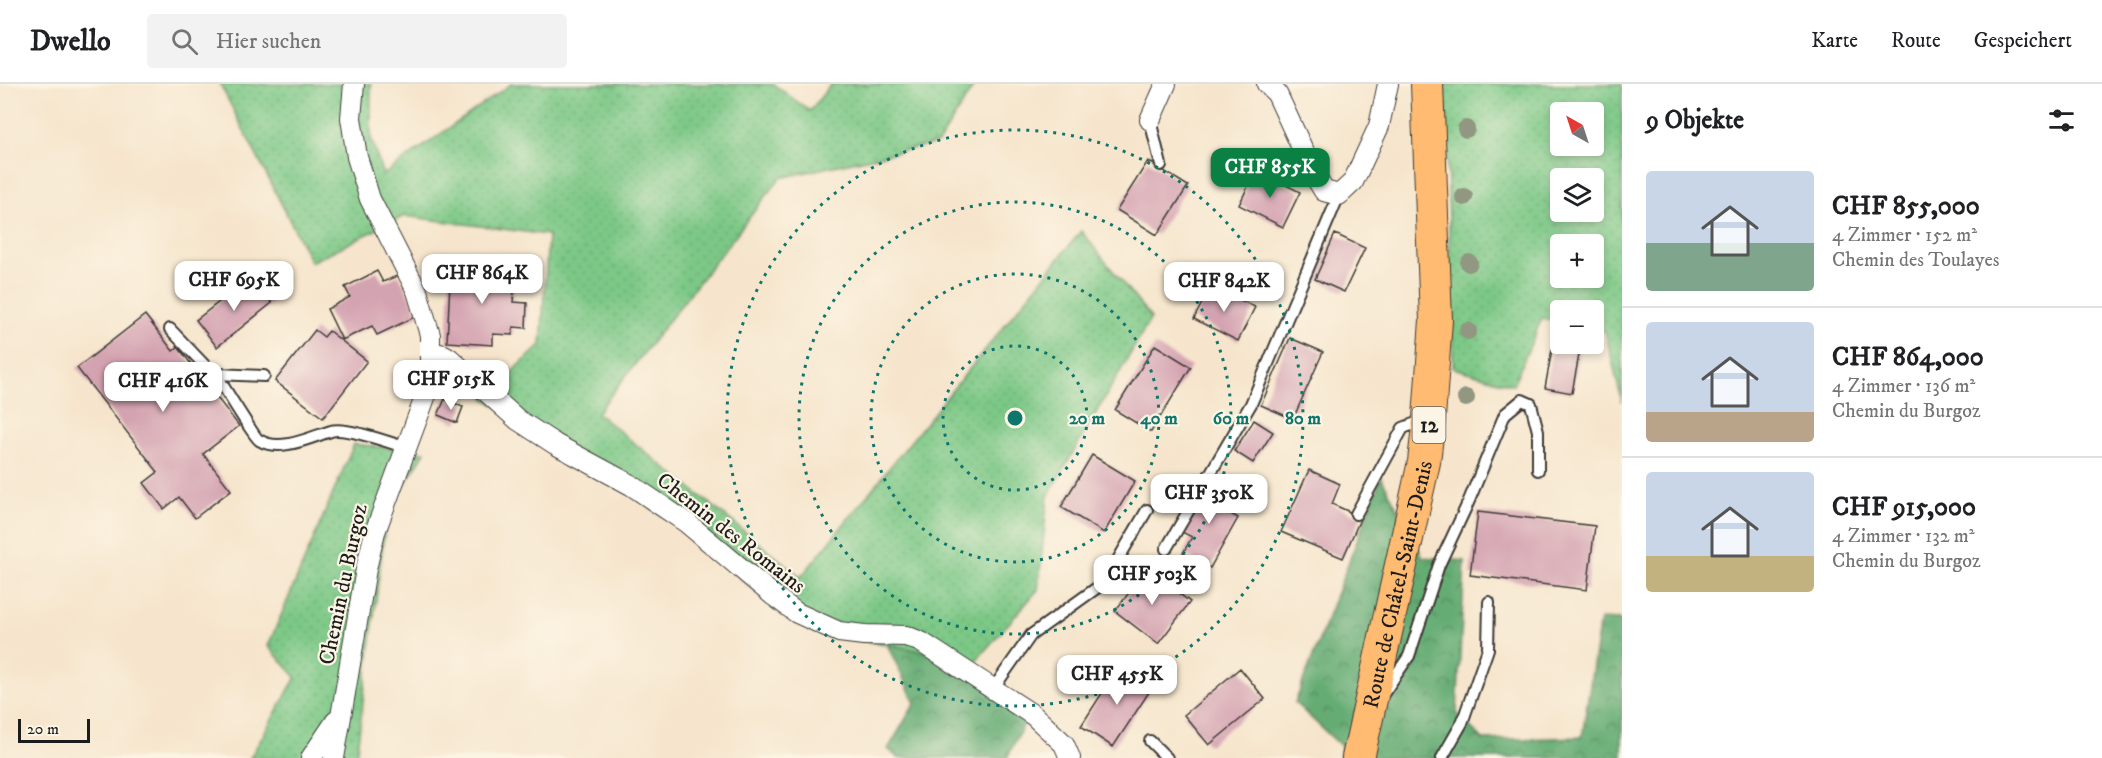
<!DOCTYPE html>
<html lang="de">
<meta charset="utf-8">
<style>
:root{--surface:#fff;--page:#f2f2f2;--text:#202124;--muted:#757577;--line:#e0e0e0;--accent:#0b8043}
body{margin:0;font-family:"IM FELL DW Pica",serif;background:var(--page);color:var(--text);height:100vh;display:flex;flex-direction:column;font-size:22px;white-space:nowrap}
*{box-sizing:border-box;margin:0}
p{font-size:20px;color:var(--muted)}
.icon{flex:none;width:33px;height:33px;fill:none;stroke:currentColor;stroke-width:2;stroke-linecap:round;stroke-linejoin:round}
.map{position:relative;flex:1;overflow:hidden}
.panel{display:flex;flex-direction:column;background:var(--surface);width:480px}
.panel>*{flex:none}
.needle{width:39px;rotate:321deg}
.tools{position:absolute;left:1550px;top:18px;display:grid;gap:12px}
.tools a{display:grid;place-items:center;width:54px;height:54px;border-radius:6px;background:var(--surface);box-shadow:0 3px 9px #0003;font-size:30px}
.scale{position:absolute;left:18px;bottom:15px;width:72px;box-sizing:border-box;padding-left:6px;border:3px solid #1c1c1c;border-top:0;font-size:16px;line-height:21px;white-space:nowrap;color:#1c1c1c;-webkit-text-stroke:4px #fcf5e5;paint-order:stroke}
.price{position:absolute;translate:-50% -51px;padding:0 14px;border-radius:12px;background:#fff;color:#222;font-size:20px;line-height:39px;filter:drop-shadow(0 2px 3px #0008)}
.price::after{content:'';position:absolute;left:50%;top:36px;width:18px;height:14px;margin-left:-9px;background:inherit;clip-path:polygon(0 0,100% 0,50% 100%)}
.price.selected{background:var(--accent);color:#fff}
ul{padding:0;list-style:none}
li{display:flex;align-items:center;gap:18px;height:150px;padding:0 24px}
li+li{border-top:2px solid var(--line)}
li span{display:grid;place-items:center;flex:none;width:168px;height:120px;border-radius:6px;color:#555}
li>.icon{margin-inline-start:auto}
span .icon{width:72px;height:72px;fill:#fffc;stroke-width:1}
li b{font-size:26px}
h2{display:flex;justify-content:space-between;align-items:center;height:72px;padding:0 24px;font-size:26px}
header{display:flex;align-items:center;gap:36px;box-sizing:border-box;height:84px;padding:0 30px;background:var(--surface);border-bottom:2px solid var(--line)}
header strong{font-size:28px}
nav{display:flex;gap:33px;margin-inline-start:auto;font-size:21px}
.search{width:420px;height:54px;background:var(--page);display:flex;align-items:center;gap:15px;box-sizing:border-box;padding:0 21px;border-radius:6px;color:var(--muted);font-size:22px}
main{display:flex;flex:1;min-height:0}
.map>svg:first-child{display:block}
.grass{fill:url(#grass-dots);stroke:#4c7251;stroke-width:1.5;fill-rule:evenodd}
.forest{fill:url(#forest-crowns);stroke:#406448;stroke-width:1.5}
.building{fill:#d4a3b1}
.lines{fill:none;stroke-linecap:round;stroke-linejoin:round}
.lane-casing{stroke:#3d3a36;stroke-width:14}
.street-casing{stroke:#3d3a36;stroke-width:22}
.primary-casing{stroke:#3d3a36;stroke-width:34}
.lane{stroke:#fff;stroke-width:10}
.street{stroke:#fff;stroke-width:20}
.primary{stroke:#ffbb71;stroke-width:32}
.tree{fill:#919780}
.ring{fill:none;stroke:#0f766e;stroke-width:3;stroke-dasharray:3 6}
.labels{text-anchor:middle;stroke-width:4.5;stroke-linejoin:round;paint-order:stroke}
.shield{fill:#fcf5e5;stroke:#5f5d58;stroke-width:1.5}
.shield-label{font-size:21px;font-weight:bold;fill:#1c1c1c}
.street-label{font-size:22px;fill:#1c1c1c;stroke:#fcf5e5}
.centre{fill:#0f766e;stroke:#fcf5e5;stroke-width:3}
.ring-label{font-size:18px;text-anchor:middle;font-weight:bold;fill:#0f766e;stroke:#fcf5e5;stroke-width:4.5;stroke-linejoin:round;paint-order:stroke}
</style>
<header>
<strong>Dwello</strong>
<div class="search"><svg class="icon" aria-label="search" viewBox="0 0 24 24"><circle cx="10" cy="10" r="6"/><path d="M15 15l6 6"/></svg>Hier suchen</div>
<nav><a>Karte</a><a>Route</a><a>Gespeichert</a></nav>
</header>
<main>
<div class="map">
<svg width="1622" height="674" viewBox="0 0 1622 674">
<defs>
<pattern id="grass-dots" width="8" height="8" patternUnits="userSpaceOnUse" patternTransform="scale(1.5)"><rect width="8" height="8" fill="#7cc886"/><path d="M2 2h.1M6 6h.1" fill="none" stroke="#6bab73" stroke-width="1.8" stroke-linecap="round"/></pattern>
<pattern id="forest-crowns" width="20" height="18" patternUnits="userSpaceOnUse" patternTransform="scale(1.5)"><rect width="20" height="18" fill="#65ac73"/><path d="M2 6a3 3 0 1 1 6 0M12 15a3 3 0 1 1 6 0" fill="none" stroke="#528b5e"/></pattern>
</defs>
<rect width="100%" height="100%" fill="#fcf5e5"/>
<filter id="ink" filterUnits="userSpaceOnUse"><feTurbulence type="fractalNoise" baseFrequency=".0167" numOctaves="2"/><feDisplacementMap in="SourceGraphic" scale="12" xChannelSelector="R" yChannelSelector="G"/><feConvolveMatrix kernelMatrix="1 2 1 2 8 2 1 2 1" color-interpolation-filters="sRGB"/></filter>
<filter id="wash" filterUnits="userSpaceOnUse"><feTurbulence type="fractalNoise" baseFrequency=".008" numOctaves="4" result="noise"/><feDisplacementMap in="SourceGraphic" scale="24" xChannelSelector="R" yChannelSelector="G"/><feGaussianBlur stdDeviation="1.35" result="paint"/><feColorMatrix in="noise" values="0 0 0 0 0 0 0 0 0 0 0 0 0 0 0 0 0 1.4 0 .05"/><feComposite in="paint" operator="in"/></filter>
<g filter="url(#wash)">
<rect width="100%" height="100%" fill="#f6e5cc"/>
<path class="grass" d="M 220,0 L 371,0 L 371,54 L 383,91 L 511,0 L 773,0 L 810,27 L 831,0 L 975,0 L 938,59 L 780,94 L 597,329 L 801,493 L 1081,147 L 1151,234 L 1048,412 L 1038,506 L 974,579 L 887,560 L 823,552 L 772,522 L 691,450 L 484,314 L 541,261 L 548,151 L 404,132 L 311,178 Z
M 1445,0 L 1622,0 L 1622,318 L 1605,247 L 1593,244 L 1593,226 L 1560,226 L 1560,238 L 1542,234 L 1513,301 L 1453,284 ZM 1560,28 L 1593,28 L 1593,62 L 1560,62 ZM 1560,94 L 1593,94 L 1593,128 L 1560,128 ZM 1560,160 L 1593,160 L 1593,194 L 1560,194 Z
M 354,360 L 425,368 L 387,428 L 356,674 L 250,674 L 296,593 L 268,562 Z"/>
<path class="forest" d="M 1381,393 L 1423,473 L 1465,477 L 1457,629 L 1483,656 L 1582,653 L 1600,535 L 1619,536 L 1622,541 L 1622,674 L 1340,674 L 1341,662 L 1295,619 Z
M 887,560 L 974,579 L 1005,605 L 1024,640 L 1007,674 L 898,674 L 888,665 L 915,619 Z"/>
<g id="blocks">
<path class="building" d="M 1148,77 L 1188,102 L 1157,151 L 1117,126 Z
M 1256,86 L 1300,108 L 1283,143 L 1239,121 Z
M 1335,150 L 1365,164 L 1344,208 L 1315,195 Z
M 451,179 L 496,181 L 495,197 L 515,198 L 513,218 L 527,219 L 526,244 L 513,243 L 513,251 L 493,250 L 493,261 L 447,258 Z
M 377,187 L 383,198 L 399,191 L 419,231 L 377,251 L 372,242 L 342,256 L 327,225 L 350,213 L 345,203 Z
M 251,193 L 272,219 L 217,263 L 196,236 Z
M 1211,201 L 1255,223 L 1238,257 L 1194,235 Z
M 145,231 L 173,267 L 178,263 L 239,342 L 203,370 L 231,406 L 195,434 L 179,413 L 164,425 L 144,399 L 158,388 L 77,284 Z
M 315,246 L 324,253 L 329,247 L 367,277 L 323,334 L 275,297 Z
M 1290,254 L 1323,268 L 1293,335 L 1261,321 Z
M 1554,254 L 1560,255 L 1560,260 L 1581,260 L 1572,309 L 1545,304 Z
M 1155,261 L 1191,283 L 1151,348 L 1115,326 Z
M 445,315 L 463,323 L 457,339 L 438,331 Z
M 1254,336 L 1273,348 L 1253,379 L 1234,367 Z
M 1092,371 L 1135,397 L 1104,449 L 1061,423 Z
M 1309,386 L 1340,400 L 1332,420 L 1361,433 L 1343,474 L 1281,448 Z
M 1211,396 L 1232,407 L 1222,425 L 1238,434 L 1210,484 L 1183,469 L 1192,453 L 1182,448 Z
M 1478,428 L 1595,442 L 1587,506 L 1470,491 Z
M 1147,485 L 1190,518 L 1158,560 L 1115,527 Z
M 1120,581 L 1153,602 L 1113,663 L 1081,642 Z
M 1240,584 L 1265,615 L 1209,661 L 1184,631 Z"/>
</g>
</g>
<g filter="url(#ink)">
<use href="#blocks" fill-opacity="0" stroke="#3d3a36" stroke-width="1.5"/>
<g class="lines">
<g class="lane-casing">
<path id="lane" d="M 1150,36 L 1161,81
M 170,245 L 212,289 L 216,290 C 222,300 255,354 259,356 C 280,369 311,353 331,347 C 344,342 391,359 407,364
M 216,290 L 264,292
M 1356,430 L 1403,344 L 1424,336
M 1166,465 L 1251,320 L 1339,111
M 993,605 L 1031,551 L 1105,498 L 1147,426
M 1383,610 L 1409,572 L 1439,481 L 1468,419 L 1505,330 L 1522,316 L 1531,320 L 1538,347 L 1538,386
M 1150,657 L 1167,674
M 1442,674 L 1462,639 L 1488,565 L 1489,518"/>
</g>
<g class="street-casing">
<path id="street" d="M 1267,0 L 1277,10 L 1315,92 L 1324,107 L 1339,111 L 1353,98 L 1379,42 L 1388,0
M 1150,36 L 1166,0
M 431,268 L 444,271 L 449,274 L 518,336 L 555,360 L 631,401 L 687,439 L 774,512 L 797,529 L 839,548 L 864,551 L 906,552 L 921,558 L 1033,631 L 1064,660 L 1070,674
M 311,674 L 336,637
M 334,674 L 366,485 L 375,448 L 430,300 L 430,251 L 417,207 L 370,115 L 357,73 L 351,34 L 354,0"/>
</g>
<g class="primary-casing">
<g id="primary">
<path id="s1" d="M 1358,674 L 1424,378 L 1429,334 L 1436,236 L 1427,0"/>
</g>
</g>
<use href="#lane" class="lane"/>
<use href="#street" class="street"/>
<use href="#primary" class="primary"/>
</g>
<g class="tree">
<circle cx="1466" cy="45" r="9"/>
<circle cx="1464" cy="113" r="9"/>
<circle cx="1469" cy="179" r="9"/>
<circle cx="1468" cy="247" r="9"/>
<circle cx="1466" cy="314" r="9"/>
</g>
</g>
<g class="ring">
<circle cx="1015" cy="334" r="72"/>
<circle cx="1015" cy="334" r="144"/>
<circle cx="1015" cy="334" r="216"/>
<circle cx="1015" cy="334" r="288"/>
</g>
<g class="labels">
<rect class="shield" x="1412.5" y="323" width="33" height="36" rx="4.5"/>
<g class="shield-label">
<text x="1429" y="348">12</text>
</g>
<g class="street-label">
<text transform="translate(732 448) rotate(38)" y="8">Chemin des Romains</text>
<text dy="8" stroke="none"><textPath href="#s1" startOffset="178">Route de Châtel-Saint-Denis</textPath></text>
<text transform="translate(342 500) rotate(-78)" y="8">Chemin du Burgoz</text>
</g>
</g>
<circle cx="1015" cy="334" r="9" class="centre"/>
<g class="ring-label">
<text x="1087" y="340">20 m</text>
<text x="1159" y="340">40 m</text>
<text x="1231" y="340">60 m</text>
<text x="1303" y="340">80 m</text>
</g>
</svg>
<div class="tools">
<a><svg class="needle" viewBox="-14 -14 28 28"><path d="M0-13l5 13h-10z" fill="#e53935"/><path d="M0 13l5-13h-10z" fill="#757577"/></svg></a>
<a><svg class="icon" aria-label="layers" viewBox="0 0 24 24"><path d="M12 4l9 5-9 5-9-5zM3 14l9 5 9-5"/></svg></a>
<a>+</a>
<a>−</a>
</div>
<div class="scale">20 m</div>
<b class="price selected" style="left:1270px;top:115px">CHF 855K</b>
<b class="price" style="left:482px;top:221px">CHF 864K</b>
<b class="price" style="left:234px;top:228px">CHF 695K</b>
<b class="price" style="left:1224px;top:229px">CHF 842K</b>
<b class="price" style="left:451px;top:327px">CHF 915K</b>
<b class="price" style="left:163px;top:329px">CHF 416K</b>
<b class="price" style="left:1209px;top:441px">CHF 350K</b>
<b class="price" style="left:1152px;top:522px">CHF 503K</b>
<b class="price" style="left:1117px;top:622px">CHF 455K</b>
</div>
<section class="panel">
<h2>9 Objekte<svg class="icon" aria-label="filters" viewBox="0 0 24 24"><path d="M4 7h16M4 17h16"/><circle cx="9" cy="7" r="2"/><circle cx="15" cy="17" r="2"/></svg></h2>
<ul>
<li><span style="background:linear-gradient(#c9d6e8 60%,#7fa58c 0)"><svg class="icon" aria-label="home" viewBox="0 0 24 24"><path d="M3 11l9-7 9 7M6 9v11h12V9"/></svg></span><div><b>CHF 855,000</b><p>4 Zimmer · 152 m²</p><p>Chemin des Toulayes</p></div></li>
<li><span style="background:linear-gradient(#c9d6e8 75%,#b9a48a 0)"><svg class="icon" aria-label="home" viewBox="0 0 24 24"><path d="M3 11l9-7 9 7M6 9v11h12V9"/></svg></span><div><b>CHF 864,000</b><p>4 Zimmer · 136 m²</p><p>Chemin du Burgoz</p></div></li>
<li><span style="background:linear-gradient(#c9d6e8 70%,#c2b280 0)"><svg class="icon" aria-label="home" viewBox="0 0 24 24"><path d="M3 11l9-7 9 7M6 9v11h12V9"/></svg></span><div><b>CHF 915,000</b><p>4 Zimmer · 132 m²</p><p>Chemin du Burgoz</p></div></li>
</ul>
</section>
</main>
